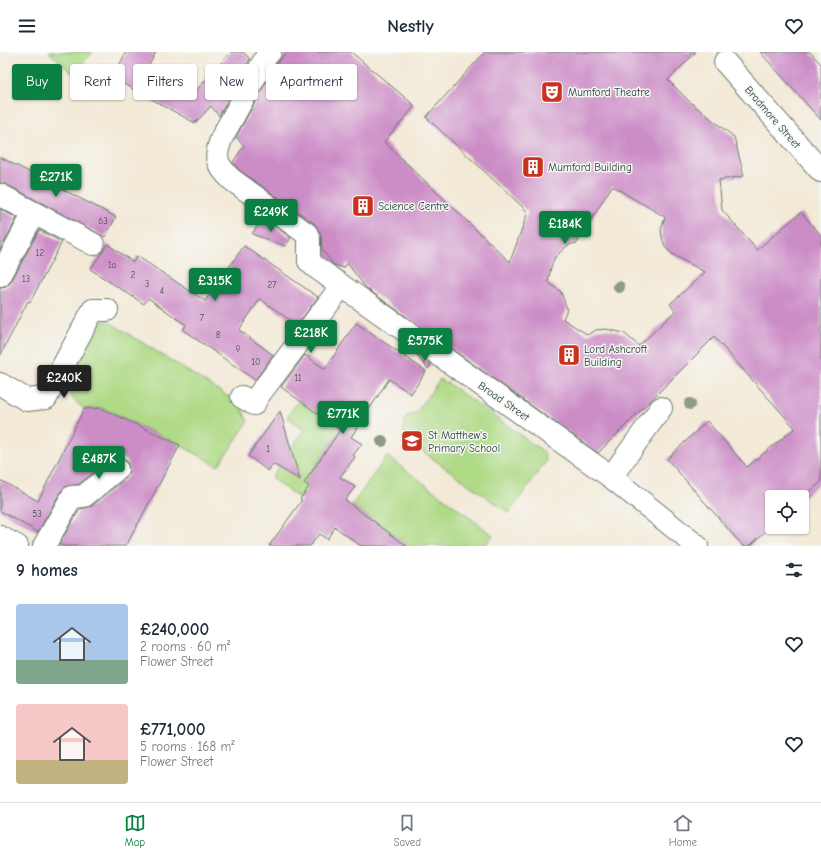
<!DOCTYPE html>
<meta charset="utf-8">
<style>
:root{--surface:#fff;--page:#f6f6f7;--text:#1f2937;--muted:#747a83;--line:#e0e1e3;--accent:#0b8043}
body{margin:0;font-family:"Comic Neue",sans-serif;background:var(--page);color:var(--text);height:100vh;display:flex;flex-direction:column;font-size:15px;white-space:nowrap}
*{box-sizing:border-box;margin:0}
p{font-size:13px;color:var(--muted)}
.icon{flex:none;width:22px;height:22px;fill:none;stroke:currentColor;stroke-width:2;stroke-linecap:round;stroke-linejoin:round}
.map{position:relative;height:494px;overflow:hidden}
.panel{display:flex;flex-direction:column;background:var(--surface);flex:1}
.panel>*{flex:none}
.hud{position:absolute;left:12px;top:12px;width:400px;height:36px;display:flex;gap:8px}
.fabs{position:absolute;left:765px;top:438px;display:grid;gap:8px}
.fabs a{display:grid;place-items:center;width:44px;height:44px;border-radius:4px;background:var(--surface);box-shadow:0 1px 3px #0004;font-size:20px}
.price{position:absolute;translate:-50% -34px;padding:0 9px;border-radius:4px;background:var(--accent);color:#fff;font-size:13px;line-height:26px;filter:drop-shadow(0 1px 2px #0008)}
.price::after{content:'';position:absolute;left:50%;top:24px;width:12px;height:9px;margin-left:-6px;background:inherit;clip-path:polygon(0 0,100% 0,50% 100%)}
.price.selected{background:#222;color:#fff}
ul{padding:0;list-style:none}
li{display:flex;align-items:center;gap:12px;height:100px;padding:0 16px}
li span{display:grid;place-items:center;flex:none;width:112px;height:80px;border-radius:4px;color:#555}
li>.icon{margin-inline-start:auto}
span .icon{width:48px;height:48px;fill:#fffc;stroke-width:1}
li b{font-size:17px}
h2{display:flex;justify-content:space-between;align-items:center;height:48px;padding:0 16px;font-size:17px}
.tag{padding:0 14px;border-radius:4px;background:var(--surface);box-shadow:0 1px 3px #0004;font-size:14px;line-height:36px}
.tag.selected{background:var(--accent);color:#fff}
header{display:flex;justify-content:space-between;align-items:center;height:52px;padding:0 16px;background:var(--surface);font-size:18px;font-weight:700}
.menu{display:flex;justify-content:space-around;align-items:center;height:56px;border-top:1px solid var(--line);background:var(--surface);font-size:11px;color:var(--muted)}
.menu a{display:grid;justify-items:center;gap:2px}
.menu .selected{color:var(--accent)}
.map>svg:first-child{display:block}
.green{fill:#afda86;stroke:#678c5d}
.building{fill:#cc8dc7;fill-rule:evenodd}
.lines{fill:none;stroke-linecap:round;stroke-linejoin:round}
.minor-casing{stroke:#69796d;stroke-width:24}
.minor{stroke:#fff;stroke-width:22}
.tree{fill:#8e9b86}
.labels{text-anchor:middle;stroke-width:3;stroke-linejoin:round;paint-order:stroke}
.number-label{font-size:9px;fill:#4a5159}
.poi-label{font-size:11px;fill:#1f3d34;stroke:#f6f6f2;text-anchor:start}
.street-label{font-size:11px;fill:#1f3d34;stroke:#f6f6f2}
</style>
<header><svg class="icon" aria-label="menu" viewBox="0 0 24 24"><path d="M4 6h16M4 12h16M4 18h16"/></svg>Nestly<svg class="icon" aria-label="heart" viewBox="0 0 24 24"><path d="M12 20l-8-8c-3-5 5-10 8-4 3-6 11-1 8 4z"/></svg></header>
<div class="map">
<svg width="821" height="494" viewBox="0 0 821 494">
<rect width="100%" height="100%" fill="#f6f6f2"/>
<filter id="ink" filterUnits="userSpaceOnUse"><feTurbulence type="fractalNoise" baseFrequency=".025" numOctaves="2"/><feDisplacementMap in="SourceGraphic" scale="8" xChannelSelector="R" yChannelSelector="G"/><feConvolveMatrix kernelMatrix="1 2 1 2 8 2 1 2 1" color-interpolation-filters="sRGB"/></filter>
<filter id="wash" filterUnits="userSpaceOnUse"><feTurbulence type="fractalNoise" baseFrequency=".012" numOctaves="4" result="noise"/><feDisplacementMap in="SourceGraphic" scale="16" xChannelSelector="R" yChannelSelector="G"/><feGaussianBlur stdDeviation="0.9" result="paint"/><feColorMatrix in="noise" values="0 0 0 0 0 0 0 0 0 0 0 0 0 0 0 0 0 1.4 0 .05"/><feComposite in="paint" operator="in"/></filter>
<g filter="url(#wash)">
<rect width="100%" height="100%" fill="#f3e9d7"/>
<path class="green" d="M 49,0 L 93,0 L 73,22 Z
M 108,269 L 240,352 L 248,370 L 218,414 L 180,393 L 102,356 L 84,357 L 73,347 L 64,327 L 94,271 Z
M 440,327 L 445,331 L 446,330 L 544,400 L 546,409 L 509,461 L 405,387 C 402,380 404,371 407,364 L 416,361 Z
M 299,348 L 343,379 L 333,389 L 304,430 L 309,434 L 300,447 L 271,426 L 304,378 L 287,365 Z
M 387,404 L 493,483 L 484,494 L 409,494 L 352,453 Z"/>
<g id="blocks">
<path class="building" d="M 126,0 L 156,0 L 147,17 L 193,42 L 231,0 L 243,0 L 250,7 L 219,64 L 211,54 L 195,71 L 113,26 Z
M 287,0 L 351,0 L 415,54 L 384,90 L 510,210 L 528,160 L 426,65 L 485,0 L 696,0 L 668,28 L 690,50 L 734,85 L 744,124 L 719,128 L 722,158 L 757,198 L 801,160 L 821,183 L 821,430 L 802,446 L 802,445 L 772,445 L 772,473 L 750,494 L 743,494 L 667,407 L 707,369 L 747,415 L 795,376 L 714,285 L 598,401 L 366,236 L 347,211 L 344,216 L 334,213 L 322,198 L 321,183 L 315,172 L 239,118 L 233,110 L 244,94 L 236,85 L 274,15 ZM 612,134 L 665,165 L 661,178 L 662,185 L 665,195 L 673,203 L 705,220 L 670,252 L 675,259 L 639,294 L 624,281 L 606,277 L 596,278 L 588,283 L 563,267 L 567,257 L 561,240 L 548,230 L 551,215 L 555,205 L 568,193 L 577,191 Z
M 760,0 L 810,0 L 821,12 L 821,68 Z
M 0,105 L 116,165 L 105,185 L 6,132 L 0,131 Z
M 0,157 L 17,166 L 0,198 Z
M 263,166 L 291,186 L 285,194 L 252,182 Z
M 39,178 L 62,190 L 30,250 L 28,249 L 0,304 L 0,236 L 6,235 L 11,230 Z
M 107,192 L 133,210 L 137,204 L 205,249 L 244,194 L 318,245 L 297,273 L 260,247 L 239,278 L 273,303 L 255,328 L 183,278 L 186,273 L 148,246 L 144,252 L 90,217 L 104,198 Z
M 356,271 L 426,319 L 411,342 L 389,327 L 351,385 L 362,392 L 353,403 L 355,405 L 340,425 L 355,435 L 345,448 L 407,494 L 361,494 L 335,475 L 327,487 L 319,482 L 310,494 L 269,494 L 302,448 L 300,447 L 309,434 L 304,431 L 340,378 L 281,335 L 305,303 L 325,317 Z
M 416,302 L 431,312 L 428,317 Z
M 101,356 L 180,393 L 126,494 L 63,494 L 59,492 L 80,457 L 92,454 L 125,427 L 129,422 L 129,415 L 127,409 L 121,405 L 115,405 L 109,407 L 79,432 L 65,435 L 61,439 L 38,480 L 0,459 L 0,428 L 38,449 L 84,357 Z
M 280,359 L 300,428 L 273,412 L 268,419 L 248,404 Z"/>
</g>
</g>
<g filter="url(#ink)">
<use href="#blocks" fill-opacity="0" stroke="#69796d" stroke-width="1"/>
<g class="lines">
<g class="minor-casing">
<path id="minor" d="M 270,0 L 267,3 L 222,85 C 214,105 215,111 231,127 L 307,182 L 309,187 L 309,209 L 314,214 L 611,425 L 697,494
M 725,10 L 821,119
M 0,143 L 93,192
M 0,224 L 34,161
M 0,332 L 27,348 L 46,346 L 93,258 L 107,258
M 242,345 L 254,352 L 258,344 L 341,235
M 611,425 L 661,356
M 0,485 L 17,494
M 44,494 L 72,445 L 84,444 L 117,417"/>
</g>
<use href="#minor" class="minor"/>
</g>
<g class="tree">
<circle cx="619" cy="235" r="6"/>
<circle cx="690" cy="352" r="6"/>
<circle cx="382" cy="389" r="6"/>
</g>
</g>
<defs>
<g id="theatre-square" transform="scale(1.15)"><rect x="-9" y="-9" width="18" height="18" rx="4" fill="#c8321e" stroke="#f6f6f2"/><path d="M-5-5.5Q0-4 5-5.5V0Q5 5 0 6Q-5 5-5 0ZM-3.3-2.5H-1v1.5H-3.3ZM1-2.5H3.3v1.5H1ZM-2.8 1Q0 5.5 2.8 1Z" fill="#fff"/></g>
<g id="building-square" transform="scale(1.15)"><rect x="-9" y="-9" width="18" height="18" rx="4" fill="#c8321e" stroke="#f6f6f2"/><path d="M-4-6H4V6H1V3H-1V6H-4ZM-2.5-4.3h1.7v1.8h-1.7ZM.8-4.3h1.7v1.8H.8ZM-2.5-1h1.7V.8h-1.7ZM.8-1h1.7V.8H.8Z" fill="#fff"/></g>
<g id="school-square" transform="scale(1.15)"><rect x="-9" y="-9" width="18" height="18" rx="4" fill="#c8321e" stroke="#f6f6f2"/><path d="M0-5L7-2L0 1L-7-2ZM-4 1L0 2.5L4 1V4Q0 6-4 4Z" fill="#fff"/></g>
</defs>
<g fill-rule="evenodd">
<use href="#theatre-square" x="552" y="40"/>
<use href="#building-square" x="533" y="115"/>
<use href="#building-square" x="363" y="154"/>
<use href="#building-square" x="569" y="303"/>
<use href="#school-square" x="412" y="389"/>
</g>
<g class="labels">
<g class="number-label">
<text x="103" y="172">63</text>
<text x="40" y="204">12</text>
<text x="112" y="216">1a</text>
<text x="133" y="226">2</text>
<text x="26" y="230">13</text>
<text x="147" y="235">3</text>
<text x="272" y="236">27</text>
<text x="162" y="242">4</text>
<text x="202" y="269">7</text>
<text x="218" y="286">8</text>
<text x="238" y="300">9</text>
<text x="256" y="313">10</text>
<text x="298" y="329">11</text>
<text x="268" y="400">1</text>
<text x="37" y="465">53</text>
</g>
<g class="poi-label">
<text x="568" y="44">Mumford Theatre</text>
<text x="548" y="119">Mumford Building</text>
<text x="378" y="158">Science Centre</text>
<text x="584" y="301">Lord Ashcroft<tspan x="584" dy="13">Building</tspan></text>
<text x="428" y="387">St Matthew's<tspan x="428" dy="13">Primary School</tspan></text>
</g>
<g class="street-label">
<text transform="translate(773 65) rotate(49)" y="4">Bradmore Street</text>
<text transform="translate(504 349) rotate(35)" y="4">Broad Street</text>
</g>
</g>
</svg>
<div class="fabs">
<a><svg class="icon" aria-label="locate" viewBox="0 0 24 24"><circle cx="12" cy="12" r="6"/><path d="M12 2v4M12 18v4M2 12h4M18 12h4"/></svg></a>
</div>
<b class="price" style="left:56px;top:146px">£271K</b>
<b class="price" style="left:271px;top:181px">£249K</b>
<b class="price" style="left:565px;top:193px">£184K</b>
<b class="price" style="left:215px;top:250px">£315K</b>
<b class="price" style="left:311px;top:302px">£218K</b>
<b class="price" style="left:425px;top:310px">£575K</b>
<b class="price selected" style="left:64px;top:347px">£240K</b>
<b class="price" style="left:343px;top:383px">£771K</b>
<b class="price" style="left:99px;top:428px">£487K</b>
<div class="hud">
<a class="tag selected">Buy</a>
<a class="tag">Rent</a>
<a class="tag">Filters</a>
<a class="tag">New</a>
<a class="tag">Apartment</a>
</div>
</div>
<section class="panel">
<h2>9 homes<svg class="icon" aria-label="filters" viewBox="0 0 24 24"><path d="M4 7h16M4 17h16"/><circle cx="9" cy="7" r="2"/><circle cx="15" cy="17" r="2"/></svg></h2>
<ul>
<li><span style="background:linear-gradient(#a9c7e8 70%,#7fa58c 0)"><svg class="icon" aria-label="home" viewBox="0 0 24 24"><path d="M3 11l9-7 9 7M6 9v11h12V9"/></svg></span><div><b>£240,000</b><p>2 rooms · 60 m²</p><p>Flower Street</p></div><svg class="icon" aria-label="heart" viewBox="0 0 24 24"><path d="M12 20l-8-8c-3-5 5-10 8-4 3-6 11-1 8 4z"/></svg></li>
<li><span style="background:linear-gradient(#f6c9c9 70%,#c2b280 0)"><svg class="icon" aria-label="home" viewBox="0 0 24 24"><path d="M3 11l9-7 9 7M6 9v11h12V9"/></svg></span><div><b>£771,000</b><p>5 rooms · 168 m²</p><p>Flower Street</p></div><svg class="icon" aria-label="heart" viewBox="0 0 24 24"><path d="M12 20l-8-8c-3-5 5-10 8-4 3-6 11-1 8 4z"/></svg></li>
</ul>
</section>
<nav class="menu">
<a class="selected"><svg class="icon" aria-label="map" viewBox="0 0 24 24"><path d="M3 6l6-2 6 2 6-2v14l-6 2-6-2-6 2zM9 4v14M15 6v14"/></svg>Map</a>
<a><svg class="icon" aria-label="saved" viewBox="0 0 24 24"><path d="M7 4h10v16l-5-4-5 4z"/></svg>Saved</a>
<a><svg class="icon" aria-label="home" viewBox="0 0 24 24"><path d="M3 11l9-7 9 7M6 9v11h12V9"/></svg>Home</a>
</nav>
